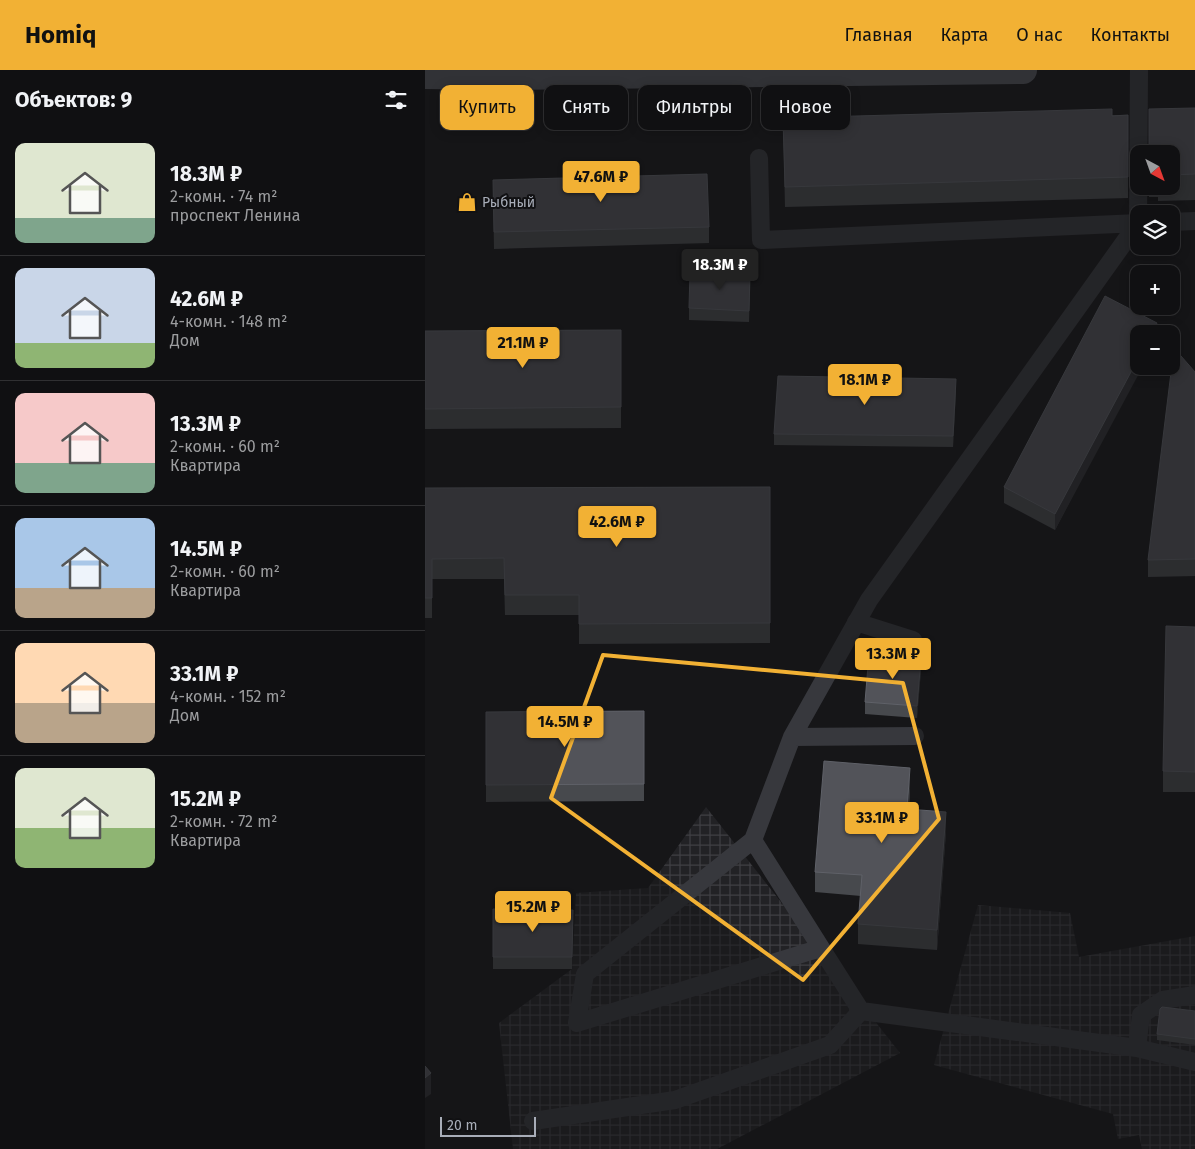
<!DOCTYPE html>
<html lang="ru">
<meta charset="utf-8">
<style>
:root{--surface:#101012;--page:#1e1e20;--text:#f1f3f6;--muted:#9c9d9f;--line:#303032;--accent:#f2b134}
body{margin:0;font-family:"Fira Sans",sans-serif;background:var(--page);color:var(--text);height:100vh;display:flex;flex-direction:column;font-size:19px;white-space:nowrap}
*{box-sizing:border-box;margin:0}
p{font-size:16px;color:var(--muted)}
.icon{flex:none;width:28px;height:28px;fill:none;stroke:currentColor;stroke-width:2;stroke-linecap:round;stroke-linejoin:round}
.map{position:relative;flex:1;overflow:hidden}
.drawer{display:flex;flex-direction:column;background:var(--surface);width:425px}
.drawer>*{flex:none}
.banner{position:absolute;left:15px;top:15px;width:475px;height:45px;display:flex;gap:10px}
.needle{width:32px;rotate:139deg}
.buttons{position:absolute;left:705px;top:75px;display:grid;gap:10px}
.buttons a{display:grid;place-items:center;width:50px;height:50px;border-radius:10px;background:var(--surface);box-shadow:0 2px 12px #0003,0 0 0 1px var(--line);font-size:25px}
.scale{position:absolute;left:15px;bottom:12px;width:96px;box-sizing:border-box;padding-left:5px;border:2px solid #a8adb8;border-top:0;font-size:14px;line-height:18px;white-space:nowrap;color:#a8adb8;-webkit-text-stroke:4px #111113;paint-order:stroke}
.price{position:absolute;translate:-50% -42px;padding:0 11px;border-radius:5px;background:var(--accent);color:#111;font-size:16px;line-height:32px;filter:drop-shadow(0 1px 2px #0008)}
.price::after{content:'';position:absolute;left:50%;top:30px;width:15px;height:11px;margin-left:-8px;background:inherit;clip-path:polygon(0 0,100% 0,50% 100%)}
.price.active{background:#222;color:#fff}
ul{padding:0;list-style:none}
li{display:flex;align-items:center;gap:15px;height:125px;padding:0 15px}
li+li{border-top:1px solid var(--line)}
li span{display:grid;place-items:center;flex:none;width:140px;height:100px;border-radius:10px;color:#555}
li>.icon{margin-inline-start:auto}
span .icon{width:60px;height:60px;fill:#fffc;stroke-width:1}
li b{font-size:21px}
h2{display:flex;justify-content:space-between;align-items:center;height:60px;padding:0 15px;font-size:21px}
.tag{padding:0 18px;border-radius:10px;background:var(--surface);box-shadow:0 2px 12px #0003,0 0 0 1px var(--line);font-size:18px;line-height:45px}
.tag.active{background:var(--accent);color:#111}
header{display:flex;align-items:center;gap:30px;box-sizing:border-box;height:70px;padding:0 25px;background:var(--accent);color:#111}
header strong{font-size:24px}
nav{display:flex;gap:28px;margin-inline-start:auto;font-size:18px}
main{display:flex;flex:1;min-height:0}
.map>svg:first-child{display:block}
.industrial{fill:url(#industrial-grid)}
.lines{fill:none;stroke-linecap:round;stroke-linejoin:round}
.service{stroke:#37383d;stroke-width:18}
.primary{stroke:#53555c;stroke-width:28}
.wall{fill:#47494d}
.shaded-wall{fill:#2f3033}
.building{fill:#525359;stroke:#5f6168}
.marked{fill:none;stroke:#f2b134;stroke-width:4;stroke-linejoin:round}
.labels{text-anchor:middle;stroke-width:4;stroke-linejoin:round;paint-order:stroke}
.poi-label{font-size:14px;fill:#a8adb8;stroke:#111113;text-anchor:start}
</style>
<header>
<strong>Homiq</strong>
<nav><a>Главная</a><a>Карта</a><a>О нас</a><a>Контакты</a></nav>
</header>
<main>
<section class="drawer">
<h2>Объектов: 9<svg class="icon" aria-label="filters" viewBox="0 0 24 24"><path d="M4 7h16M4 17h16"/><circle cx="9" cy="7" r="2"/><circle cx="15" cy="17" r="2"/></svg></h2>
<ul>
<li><span style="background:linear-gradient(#dfe7d0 75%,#7fa58c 0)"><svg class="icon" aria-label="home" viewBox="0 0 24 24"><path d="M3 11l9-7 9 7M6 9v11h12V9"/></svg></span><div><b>18.3M ₽</b><p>2-комн. · 74 m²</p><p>проспект Ленина</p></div></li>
<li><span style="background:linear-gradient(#c9d6e8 75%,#8fb573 0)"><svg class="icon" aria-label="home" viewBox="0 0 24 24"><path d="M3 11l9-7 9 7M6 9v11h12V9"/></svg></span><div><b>42.6M ₽</b><p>4-комн. · 148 m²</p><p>Дом</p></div></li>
<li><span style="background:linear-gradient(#f6c9c9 70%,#7fa58c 0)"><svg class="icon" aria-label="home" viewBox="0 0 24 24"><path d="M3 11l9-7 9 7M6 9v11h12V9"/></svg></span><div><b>13.3M ₽</b><p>2-комн. · 60 m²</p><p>Квартира</p></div></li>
<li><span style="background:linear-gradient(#a9c7e8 70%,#b9a48a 0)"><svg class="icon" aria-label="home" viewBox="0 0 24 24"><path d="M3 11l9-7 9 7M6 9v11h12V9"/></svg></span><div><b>14.5M ₽</b><p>2-комн. · 60 m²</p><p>Квартира</p></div></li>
<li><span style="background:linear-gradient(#ffd9b3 60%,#b9a48a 0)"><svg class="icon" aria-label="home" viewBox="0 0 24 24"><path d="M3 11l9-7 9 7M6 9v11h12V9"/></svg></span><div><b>33.1M ₽</b><p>4-комн. · 152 m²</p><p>Дом</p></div></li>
<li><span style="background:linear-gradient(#dfe7d0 60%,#8fb573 0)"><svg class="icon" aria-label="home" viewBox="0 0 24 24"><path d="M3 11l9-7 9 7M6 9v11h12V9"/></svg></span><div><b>15.2M ₽</b><p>2-комн. · 72 m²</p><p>Квартира</p></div></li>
</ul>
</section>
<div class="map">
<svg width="770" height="1079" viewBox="0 0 770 1079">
<defs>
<pattern id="industrial-grid" width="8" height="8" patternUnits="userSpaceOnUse" patternTransform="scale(1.25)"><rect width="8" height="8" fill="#222225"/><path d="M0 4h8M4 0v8" fill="none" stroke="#3f3f43"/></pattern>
</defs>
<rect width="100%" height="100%" fill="#161618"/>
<path class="industrial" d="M 281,737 L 475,983 L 292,1079 L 88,1079 L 74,953 L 147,899 L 151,823 L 223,818 Z
M 553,835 L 645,843 L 654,887 L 770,866 L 770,1079 L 717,1079 L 714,1065 L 693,1069 L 688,1044 L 509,995 Z"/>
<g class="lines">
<path class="service" d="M 334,88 L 336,170 L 714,153
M 746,152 L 770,151
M 431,552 L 488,570
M 367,667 L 490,666
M 328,770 L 367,667 L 444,530 L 713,153 L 714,0
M 396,878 L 328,770 L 160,904 L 152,953 L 396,878 L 436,941
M 712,978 L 716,945 L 738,930 L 770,925
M 108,1051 L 250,1030 L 405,975 L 436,941 L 712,978 L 770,992"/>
<path class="primary" d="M 0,5 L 83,6 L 598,0"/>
</g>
<path class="wall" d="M 770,38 L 770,130 L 733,131 L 733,127 L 724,127 L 724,116 L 746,116 L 746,84 Z
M 703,45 L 703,128 L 360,137 L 358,48 Z
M 68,110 L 284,157 L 284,173 L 69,179 Z
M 325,215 L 324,252 L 264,250 L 264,238 Z
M 196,260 L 196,358 L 0,359 L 0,261 Z
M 732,264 L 630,460 L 579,433 L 579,417 Z
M 770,302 L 770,506 L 723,507 L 723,490 Z
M 531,321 L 528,377 L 349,375 L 349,364 Z
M 345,417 L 345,573 L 154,574 L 154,545 L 80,545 L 79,509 L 7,509 L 7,548 L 0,548 L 0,418 Z
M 770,557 L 770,722 L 738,722 L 738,701 Z
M 496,600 L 492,648 L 440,644 L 440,632 Z
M 219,641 L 219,731 L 61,732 L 61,642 Z
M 485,718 L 484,739 L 521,762 L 512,880 L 433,874 L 433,854 L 436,826 L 390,822 L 390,802 Z
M 68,839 L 148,840 L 147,899 L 68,899 Z
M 770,941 L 770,975 L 732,970 L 732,964 Z"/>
<path class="shaded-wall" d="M 732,253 L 732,264 L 726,264 Z
M 714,287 L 714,296 L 718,296 L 630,460 L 630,444 Z
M 531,309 L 531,321 L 528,377 L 528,366 Z
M 496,588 L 496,600 L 492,648 L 492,636 Z
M 485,698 L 485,718 L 482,759 L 482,739 Z
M 521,742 L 521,762 L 512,880 L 512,860 Z
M 6,1003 L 6,1024 L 0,1028 L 0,1008 Z"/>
<path class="building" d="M 770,38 L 770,104 L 746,105 L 746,84 L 724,84 L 724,39 Z
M 687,39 L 687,46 L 703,45 L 703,107 L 360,117 L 358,48 Z
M 282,104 L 284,157 L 69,162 L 68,110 Z
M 265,202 L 325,204 L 324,241 L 264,238 Z
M 680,226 L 732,253 L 726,264 L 714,264 L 714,287 L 630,444 L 579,417 Z
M 196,260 L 196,337 L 0,339 L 0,261 Z
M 749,278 L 770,302 L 770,489 L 723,490 Z
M 353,306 L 531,309 L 528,366 L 349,364 Z
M 345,417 L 345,553 L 154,554 L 154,525 L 80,525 L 79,488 L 7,489 L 7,528 L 0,528 L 0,418 Z
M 741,556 L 770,557 L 770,702 L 738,701 Z
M 444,584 L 496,588 L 492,636 L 440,632 Z
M 219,641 L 219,714 L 61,715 L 61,642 Z
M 399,691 L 485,698 L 482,739 L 521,742 L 512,860 L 433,854 L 437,805 L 390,802 Z
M 68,839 L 148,840 L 147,887 L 68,887 Z
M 737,937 L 770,941 L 770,969 L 732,964 L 735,939 Z
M 0,996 L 6,1003 L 0,1008 Z"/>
<path d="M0 0H770V1079H0ZM 178,585 L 478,613 L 514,749 L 378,910 L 126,728 Z" fill="#161618" fill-opacity=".55" fill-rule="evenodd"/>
<path class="marked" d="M 178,585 L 478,613 L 514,749 L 378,910 L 126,728 Z"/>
<defs>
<g id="shop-bare" transform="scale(1.5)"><path d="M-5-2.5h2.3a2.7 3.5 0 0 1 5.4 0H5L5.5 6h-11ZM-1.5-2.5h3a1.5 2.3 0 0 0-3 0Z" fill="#f2b134" stroke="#111113" stroke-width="2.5" paint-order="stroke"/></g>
</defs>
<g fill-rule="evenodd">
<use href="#shop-bare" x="42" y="132"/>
</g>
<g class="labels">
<g class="poi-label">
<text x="57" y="137">Рыбный</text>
</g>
</g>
</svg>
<div class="buttons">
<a><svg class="needle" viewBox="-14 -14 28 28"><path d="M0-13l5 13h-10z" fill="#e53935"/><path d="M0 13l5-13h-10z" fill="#9c9d9f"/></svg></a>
<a><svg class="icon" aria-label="layers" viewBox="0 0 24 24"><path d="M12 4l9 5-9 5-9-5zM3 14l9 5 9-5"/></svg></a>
<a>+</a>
<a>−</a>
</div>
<div class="scale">20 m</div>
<b class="price" style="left:176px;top:133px">47.6M ₽</b>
<b class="price active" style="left:295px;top:221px">18.3M ₽</b>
<b class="price" style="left:98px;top:299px">21.1M ₽</b>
<b class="price" style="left:440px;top:336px">18.1M ₽</b>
<b class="price" style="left:192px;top:478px">42.6M ₽</b>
<b class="price" style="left:468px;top:610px">13.3M ₽</b>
<b class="price" style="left:140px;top:678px">14.5M ₽</b>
<b class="price" style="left:457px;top:774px">33.1M ₽</b>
<b class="price" style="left:108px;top:863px">15.2M ₽</b>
<div class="banner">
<a class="tag active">Купить</a>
<a class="tag">Снять</a>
<a class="tag">Фильтры</a>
<a class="tag">Новое</a>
</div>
</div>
</main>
